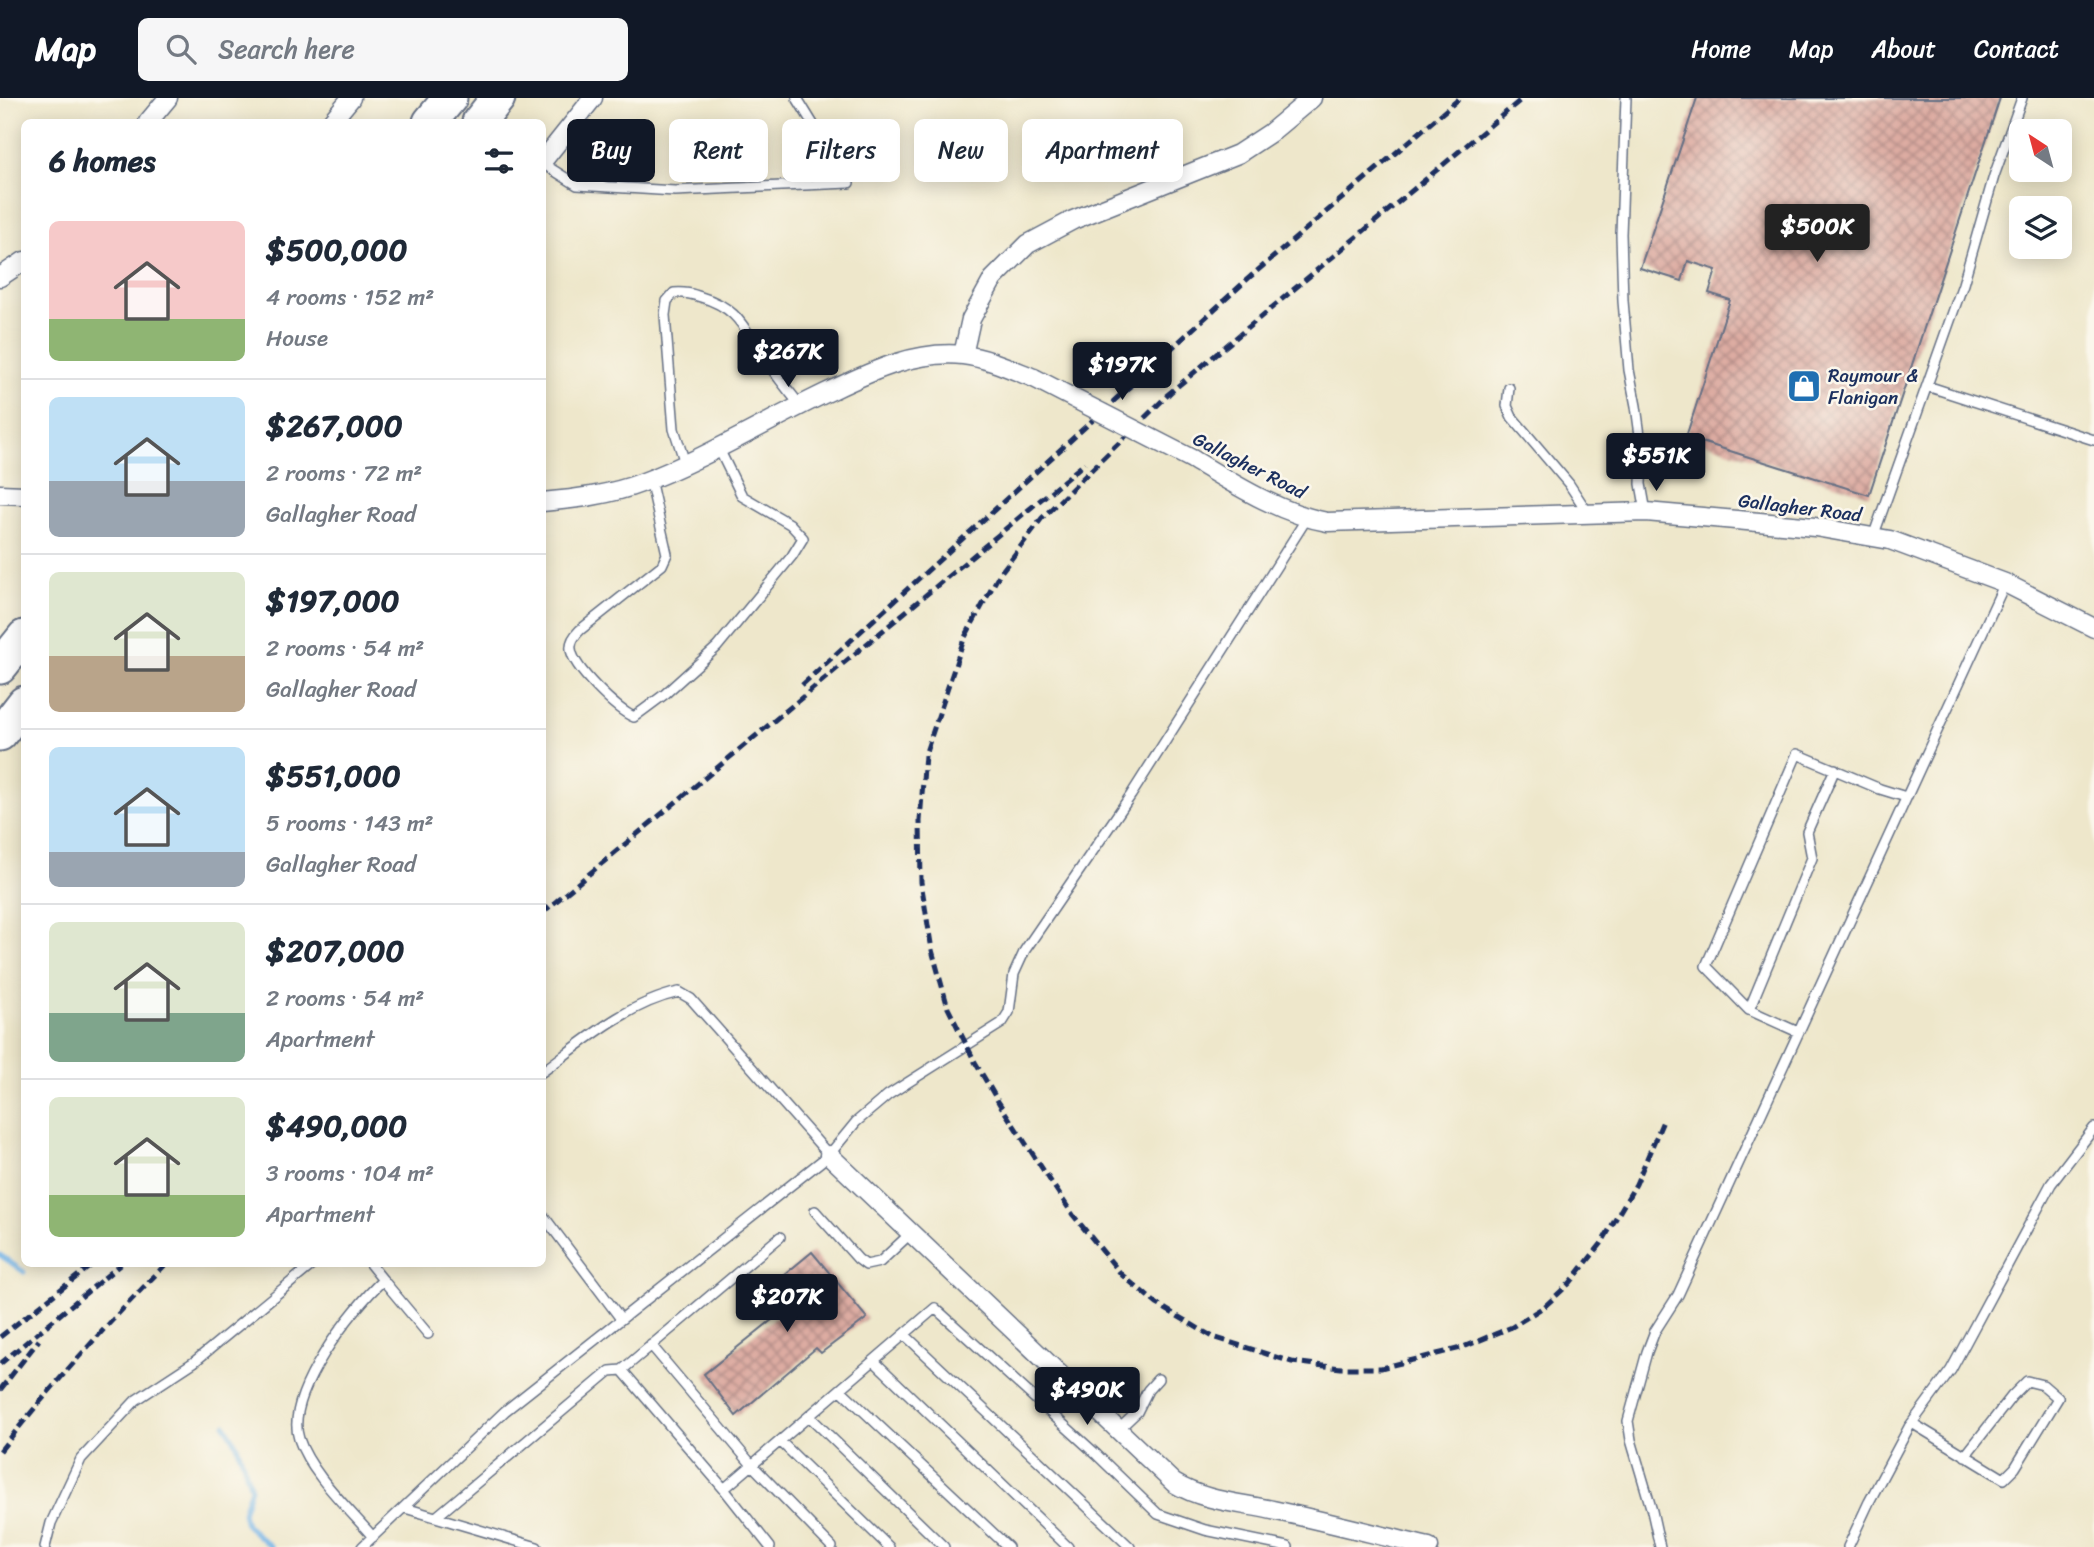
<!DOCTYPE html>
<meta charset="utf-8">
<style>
:root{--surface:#fff;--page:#f6f6f7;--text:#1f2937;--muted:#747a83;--line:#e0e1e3;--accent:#111827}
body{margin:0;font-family:Sriracha,sans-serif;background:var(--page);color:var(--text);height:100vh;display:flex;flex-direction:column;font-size:26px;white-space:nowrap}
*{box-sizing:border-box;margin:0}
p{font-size:23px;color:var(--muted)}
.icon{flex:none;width:38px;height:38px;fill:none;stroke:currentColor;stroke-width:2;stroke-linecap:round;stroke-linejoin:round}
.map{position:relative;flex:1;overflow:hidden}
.sheet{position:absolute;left:21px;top:21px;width:525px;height:1148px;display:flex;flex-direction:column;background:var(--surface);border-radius:10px;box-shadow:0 4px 18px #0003}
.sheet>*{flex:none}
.banner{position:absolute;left:567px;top:21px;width:665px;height:63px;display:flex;gap:14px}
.needle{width:46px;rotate:324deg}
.controls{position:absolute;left:2009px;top:21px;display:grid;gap:14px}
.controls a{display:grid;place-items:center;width:63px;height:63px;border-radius:10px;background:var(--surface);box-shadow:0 4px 18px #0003;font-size:35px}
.price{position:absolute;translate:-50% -60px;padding:0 16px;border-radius:7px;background:var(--accent);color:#fff;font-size:23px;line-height:46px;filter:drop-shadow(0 2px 4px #0008)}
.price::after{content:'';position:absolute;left:50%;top:42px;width:21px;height:16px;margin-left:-10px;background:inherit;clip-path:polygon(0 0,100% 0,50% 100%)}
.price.selected{background:#222;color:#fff}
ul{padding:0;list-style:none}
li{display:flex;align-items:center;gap:21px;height:175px;padding:0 28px}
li+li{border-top:2px solid var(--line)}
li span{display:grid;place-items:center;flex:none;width:196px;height:140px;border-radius:10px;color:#555}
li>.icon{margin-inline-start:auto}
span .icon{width:84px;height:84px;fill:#fffc;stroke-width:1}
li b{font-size:30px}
h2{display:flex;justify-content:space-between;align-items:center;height:84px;padding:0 28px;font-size:30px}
.pill{padding:0 24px;border-radius:10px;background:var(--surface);box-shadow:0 4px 18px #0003;font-size:24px;line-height:63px}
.pill.selected{background:var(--accent);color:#fff}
header{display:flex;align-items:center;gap:42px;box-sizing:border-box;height:98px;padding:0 35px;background:var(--accent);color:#fff}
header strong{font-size:33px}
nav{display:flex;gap:38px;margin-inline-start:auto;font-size:24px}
.search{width:490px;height:63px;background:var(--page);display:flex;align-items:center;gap:18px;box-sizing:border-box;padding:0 24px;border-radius:10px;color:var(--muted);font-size:26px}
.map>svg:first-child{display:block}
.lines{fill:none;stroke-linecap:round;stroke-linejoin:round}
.stream{stroke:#72b3e6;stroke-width:5}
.building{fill:url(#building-cross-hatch)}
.lane-casing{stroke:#656f84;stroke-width:12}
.street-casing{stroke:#656f84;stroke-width:21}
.highway-casing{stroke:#656f84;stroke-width:37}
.lane{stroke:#fff;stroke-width:9}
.street{stroke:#fff;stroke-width:18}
.highway{stroke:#fff;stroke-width:33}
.rail{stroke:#1b2f5e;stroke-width:5;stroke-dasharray:10 5;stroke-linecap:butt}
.street-bridge-casing{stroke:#656f84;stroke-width:21;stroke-linecap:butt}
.street-bridge{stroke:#fff;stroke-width:18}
.labels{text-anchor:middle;stroke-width:5;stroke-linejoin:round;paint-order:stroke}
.poi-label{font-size:19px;fill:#1b2f5e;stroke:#fbf7ec;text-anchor:start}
.street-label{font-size:19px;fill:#1b2f5e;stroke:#fbf7ec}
</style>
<header>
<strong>Map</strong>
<div class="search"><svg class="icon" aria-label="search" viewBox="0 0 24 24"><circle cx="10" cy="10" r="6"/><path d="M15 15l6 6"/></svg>Search here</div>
<nav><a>Home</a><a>Map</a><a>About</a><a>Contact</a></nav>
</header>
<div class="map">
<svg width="2094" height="1449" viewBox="0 0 2094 1449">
<defs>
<pattern id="building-cross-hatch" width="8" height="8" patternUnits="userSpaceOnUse" patternTransform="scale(1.75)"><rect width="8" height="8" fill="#ddaca2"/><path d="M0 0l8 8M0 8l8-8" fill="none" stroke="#b28c87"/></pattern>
</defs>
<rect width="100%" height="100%" fill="#fbf7ec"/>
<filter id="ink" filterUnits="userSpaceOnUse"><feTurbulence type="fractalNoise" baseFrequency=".0143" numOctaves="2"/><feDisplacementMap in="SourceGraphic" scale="14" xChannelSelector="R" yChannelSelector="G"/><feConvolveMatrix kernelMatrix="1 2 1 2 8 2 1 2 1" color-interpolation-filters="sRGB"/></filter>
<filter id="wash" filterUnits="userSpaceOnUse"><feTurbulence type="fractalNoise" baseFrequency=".00686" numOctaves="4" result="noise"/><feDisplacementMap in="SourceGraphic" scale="28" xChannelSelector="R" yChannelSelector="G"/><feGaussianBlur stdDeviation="1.57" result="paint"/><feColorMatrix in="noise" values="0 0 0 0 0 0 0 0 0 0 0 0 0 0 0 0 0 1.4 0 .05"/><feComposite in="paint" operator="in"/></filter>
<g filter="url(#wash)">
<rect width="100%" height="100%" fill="#eee7cb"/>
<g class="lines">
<path class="stream" d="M 0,1157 L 24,1174
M 225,1327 L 237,1347 L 251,1390 L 243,1414 L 246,1427 L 271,1449"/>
</g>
<g id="blocks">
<path class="building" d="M 1697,0 L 2000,0 L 1869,397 L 1686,339 L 1730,202 L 1709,195 L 1716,172 L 1688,163 L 1682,183 L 1640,170 Z
M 812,1154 L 867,1220 L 821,1255 L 816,1250 L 736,1318 L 704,1276 L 783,1213 L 767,1191 Z"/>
</g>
</g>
<g filter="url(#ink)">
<use href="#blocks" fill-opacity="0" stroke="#656f84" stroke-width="2"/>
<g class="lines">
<g class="lane-casing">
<path id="lane" d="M 1626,0 L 1621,136 L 1623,203 L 1629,272 L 1636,308 L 1642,352 L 1641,386 L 1646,414
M 542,65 L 577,87 L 675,93 L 849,85 L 797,0
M 1927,288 L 2094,342
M 1509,290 L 1507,308 L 1512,319 L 1569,386 L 1588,415
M 685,365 L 674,331 L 665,217 L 667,203 L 674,195 C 685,194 692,196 701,199 C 738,210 743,229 763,258 C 774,275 787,291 800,307
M 650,381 L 667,456 L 662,467 L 580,532 C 575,537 570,544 571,551 C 573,570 617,612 634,619 L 665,596 L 717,549 L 792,458 L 803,440 L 790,426 L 742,398 L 718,349
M 1873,439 L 1963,186 L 1994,78 L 2022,0
M 1749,912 L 1812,760 L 1807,734 L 1835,671
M 1798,934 L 1749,912 L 1706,868 L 1797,656 L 1880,691 L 1906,699
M 542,974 C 584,943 628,905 679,894 L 691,901 L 829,1057
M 815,1113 L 858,1161 L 866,1167 L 880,1164 L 911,1135
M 542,1116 L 621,1221
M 370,1166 L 383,1182 C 352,1211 284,1297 299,1341 C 310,1375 350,1412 373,1439
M 383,1182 L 428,1236
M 905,1237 L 1130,1449
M 651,1247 L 752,1367 L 832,1449
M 874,1263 L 1068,1449
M 622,1272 L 780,1139
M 841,1292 L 1008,1449
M 809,1318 L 944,1449
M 1912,1325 L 2004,1381 L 2015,1370 L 2058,1300 L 2043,1287 L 2027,1283 L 2012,1298 L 1965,1358
M 1118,1332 L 1137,1314 L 1148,1292 L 1158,1281
M 780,1343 L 889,1449
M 405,1410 L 537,1449
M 436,1419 L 610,1273 L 622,1272 L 724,1391
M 45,1449 L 51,1425 L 81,1361 L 136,1302 L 194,1264 L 313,1166
M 362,1449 L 505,1313 L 829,1057 L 856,1024 L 888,997 L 1002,925 L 1009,914 L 1014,876 L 1025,852 L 1131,697 L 1307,420
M 770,1449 L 724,1391 L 935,1210 L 1097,1357 L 1158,1416 L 1205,1432 L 1288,1449
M 1660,1449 L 1652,1413 L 1631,1342 L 1628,1323 L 1647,1254 L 1655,1233 L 1678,1197 L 2005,485
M 1848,1449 L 1869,1404 L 1909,1329 L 1951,1272 L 2051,1086 L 2094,1030"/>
</g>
<g class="street-casing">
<path id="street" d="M 148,24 L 168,0
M 331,24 L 351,0
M 542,64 L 593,0
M 0,179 L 24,163
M 963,257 L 971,221 L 993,181 L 1028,146 L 1073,122 L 1238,56 L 1270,35 L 1312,0
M 1192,361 C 1234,386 1279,415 1327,424 L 1646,414 L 1815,429 L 1890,442 L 2005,485 L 2094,530
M 0,396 L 24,397
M 542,404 C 575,401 610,397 641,385 C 707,360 768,322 832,292 C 872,273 917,252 963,257 C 988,260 1011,271 1034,280
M 829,1057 L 1174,1385 C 1205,1404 1243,1405 1277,1413 C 1328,1424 1378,1437 1429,1449"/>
</g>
<g class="highway-casing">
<path id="highway" d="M 430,24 L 450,0
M 479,24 L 498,0
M 0,569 L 24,539
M 0,636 L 24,605"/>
</g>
<use href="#lane" class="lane"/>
<use href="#street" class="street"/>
<use href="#highway" class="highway"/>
<path class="rail" d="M 1173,292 L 1042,420 L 999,477 L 964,541 L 925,657 L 920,723 L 921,784 L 932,852 L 948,910 L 975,964 L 999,1005 L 1073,1117 L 1122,1177 L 1157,1206 L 1213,1239 L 1292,1264 L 1341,1270 L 1381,1270 L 1461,1250 L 1512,1229 L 1545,1208 L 1570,1185 L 1601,1146 L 1636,1086 L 1663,1023
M 1166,298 L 1523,0
M 802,587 L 1251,178 L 1460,0
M 542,815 L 1085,365
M 0,1239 L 93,1166
M 0,1266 L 121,1166
M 0,1292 L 39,1242
M 0,1353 C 52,1287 107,1226 166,1166"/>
<g class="street-bridge-casing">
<path id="street-bridge" d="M 1034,280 L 1192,361"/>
</g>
<use href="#street-bridge" class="street-bridge"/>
</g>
</g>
<defs>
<g id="shop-square" transform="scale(1.75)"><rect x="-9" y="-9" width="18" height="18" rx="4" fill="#1f6fb2" stroke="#fbf7ec"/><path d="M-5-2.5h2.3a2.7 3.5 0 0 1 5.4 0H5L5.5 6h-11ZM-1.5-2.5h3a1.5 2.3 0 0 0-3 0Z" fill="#fff"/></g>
</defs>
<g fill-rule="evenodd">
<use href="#shop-square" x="1804" y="288"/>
</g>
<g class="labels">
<g class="poi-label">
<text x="1828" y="284">Raymour &amp;<tspan x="1828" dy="22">Flanigan</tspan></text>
</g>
<g class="street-label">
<text transform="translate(1250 367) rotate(27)" y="7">Gallagher Road</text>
<text transform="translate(1800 409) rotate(7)" y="7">Gallagher Road</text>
</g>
</g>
</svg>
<div class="controls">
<a><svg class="needle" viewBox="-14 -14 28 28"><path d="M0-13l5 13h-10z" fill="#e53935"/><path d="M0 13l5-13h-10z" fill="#747a83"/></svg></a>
<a><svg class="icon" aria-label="layers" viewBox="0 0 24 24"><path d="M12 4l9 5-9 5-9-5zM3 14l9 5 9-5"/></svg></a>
</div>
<b class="price selected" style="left:1817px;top:166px">$500K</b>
<b class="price" style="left:788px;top:291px">$267K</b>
<b class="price" style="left:1122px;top:304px">$197K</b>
<b class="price" style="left:1656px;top:395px">$551K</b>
<b class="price" style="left:787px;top:1236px">$207K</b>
<b class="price" style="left:1087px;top:1329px">$490K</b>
<div class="banner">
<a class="pill selected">Buy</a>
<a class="pill">Rent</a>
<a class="pill">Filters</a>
<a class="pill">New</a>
<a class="pill">Apartment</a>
</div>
<section class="sheet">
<h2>6 homes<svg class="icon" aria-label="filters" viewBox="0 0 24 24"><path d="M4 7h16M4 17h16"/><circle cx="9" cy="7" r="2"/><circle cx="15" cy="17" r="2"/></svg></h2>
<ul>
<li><span style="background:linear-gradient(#f6c9c9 70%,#8fb573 0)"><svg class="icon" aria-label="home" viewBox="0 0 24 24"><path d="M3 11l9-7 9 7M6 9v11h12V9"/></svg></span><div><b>$500,000</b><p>4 rooms · 152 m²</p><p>House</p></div></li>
<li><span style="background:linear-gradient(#bfe0f5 60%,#9aa5b1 0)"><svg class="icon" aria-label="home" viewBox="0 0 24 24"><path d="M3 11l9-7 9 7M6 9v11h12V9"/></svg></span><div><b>$267,000</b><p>2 rooms · 72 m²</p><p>Gallagher Road</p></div></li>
<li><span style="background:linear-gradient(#dfe7d0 60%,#b9a48a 0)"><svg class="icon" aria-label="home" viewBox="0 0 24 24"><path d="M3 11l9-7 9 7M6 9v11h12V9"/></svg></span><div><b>$197,000</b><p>2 rooms · 54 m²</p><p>Gallagher Road</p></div></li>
<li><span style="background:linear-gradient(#bfe0f5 75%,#9aa5b1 0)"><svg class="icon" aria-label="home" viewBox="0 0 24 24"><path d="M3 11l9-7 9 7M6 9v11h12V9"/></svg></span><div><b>$551,000</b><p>5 rooms · 143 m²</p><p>Gallagher Road</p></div></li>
<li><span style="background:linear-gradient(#dfe7d0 65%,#7fa58c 0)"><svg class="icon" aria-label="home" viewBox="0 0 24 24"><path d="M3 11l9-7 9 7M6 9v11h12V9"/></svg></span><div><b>$207,000</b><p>2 rooms · 54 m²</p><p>Apartment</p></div></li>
<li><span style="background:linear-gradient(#dfe7d0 70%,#8fb573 0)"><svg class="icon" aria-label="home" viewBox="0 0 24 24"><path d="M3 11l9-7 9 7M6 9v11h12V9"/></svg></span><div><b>$490,000</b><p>3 rooms · 104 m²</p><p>Apartment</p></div></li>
</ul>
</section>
</div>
